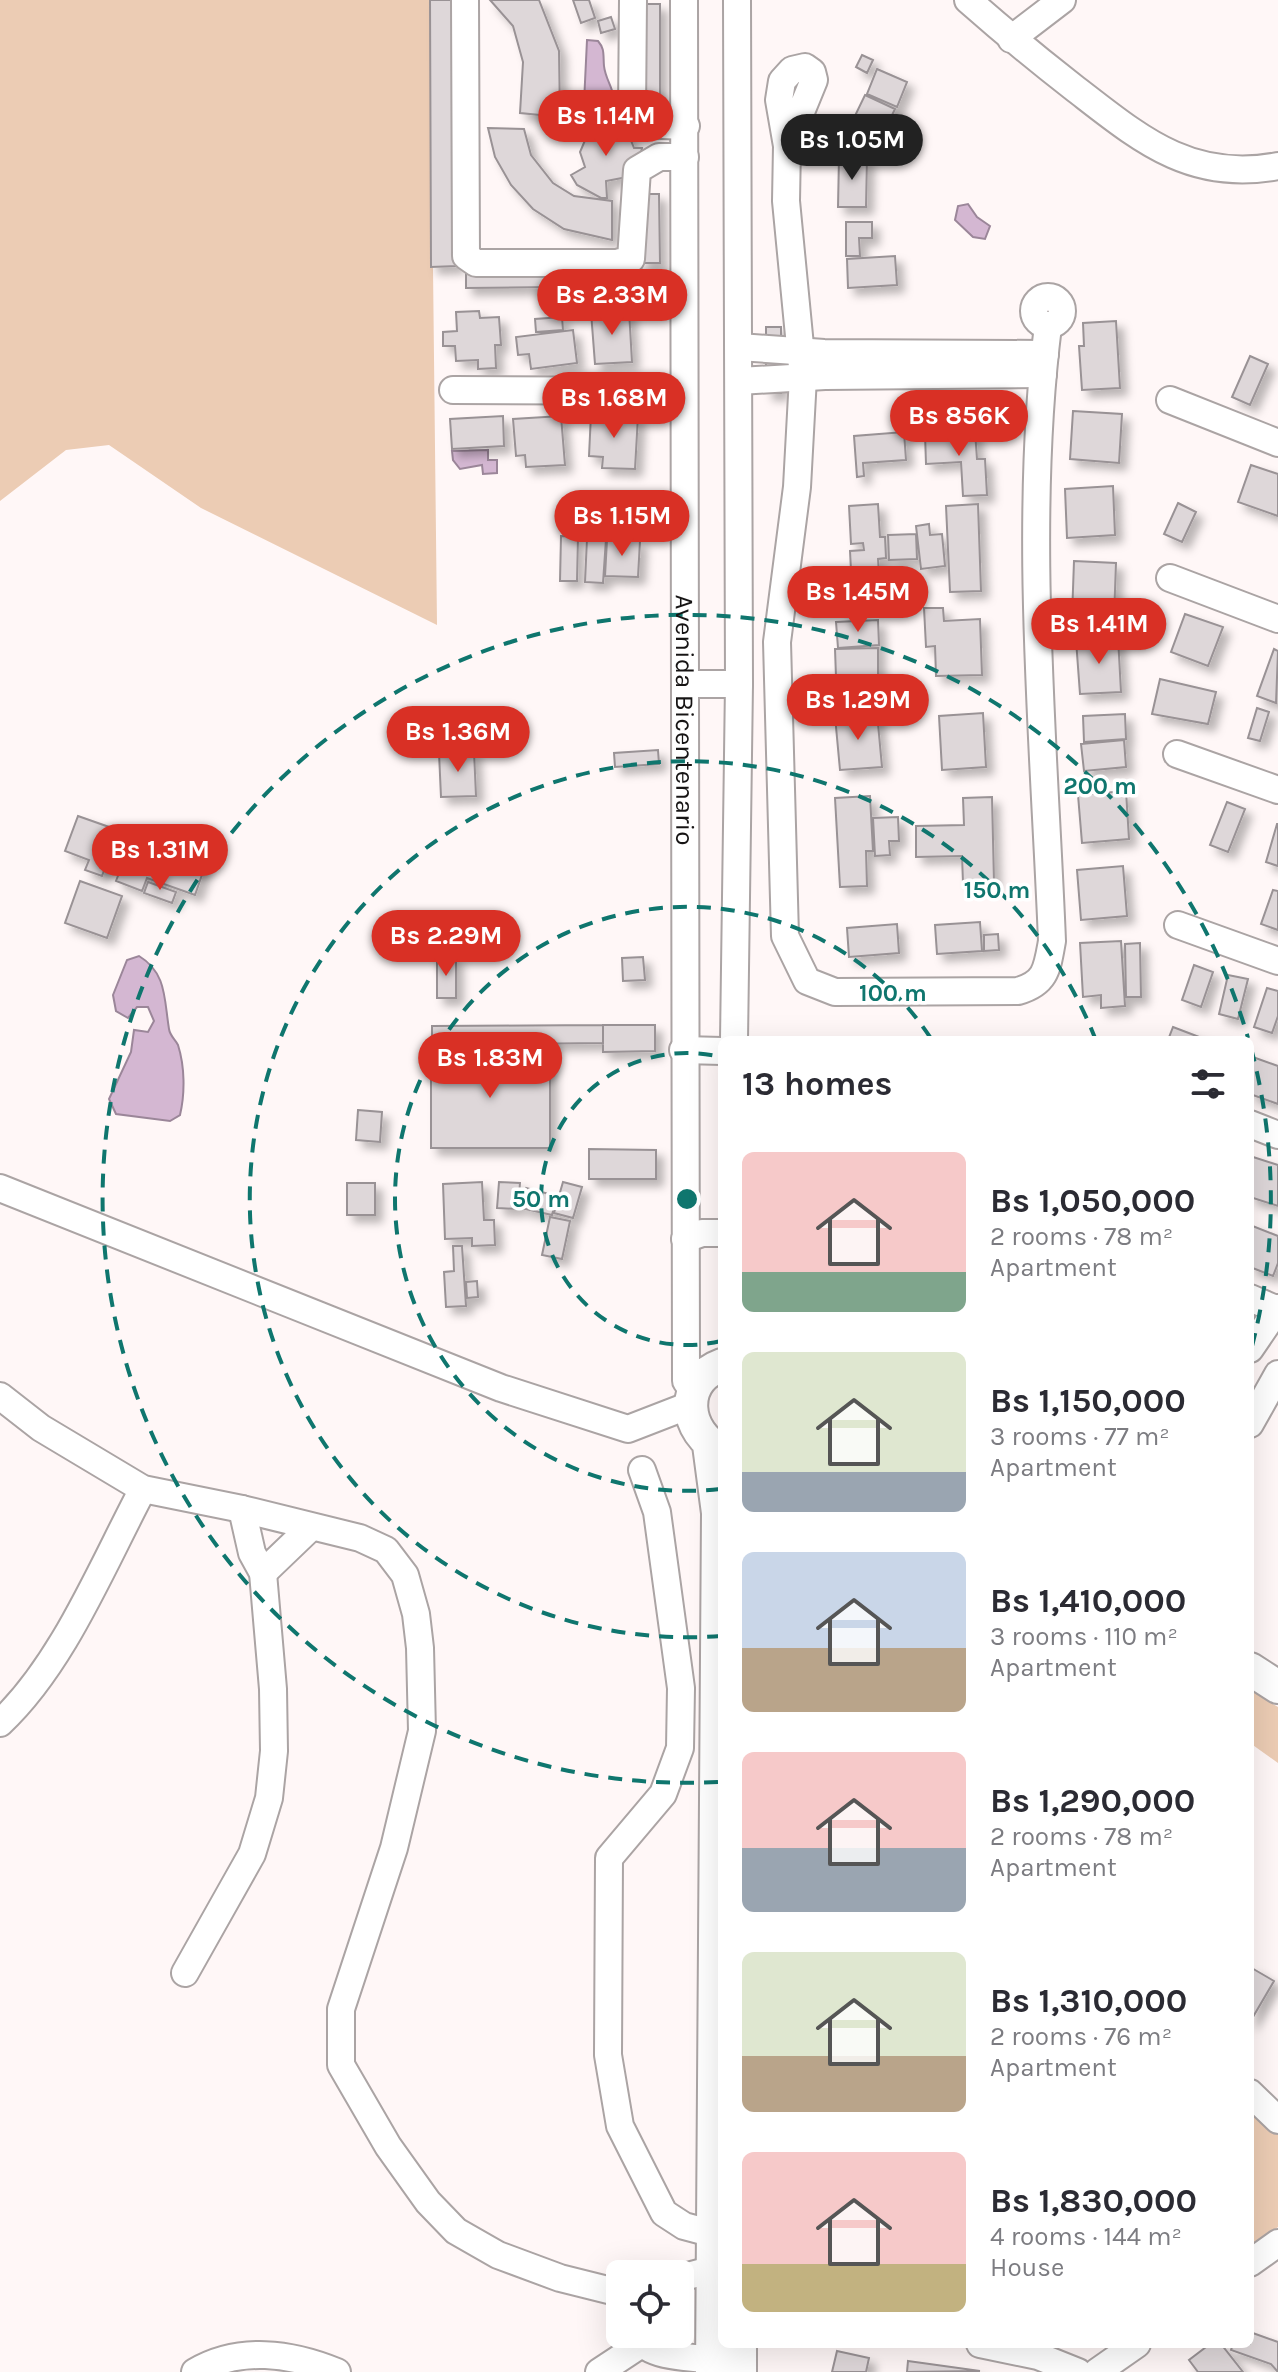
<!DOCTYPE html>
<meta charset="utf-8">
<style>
:root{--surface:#fff;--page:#f2f2f3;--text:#2b2b33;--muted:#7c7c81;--accent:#d93025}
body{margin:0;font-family:Karla,sans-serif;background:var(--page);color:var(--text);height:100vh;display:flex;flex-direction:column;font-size:30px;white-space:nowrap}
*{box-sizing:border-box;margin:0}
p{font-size:26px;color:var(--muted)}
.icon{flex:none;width:44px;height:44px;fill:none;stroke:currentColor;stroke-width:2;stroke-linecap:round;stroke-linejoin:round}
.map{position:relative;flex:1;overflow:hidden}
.drawer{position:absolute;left:718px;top:1036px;width:536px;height:1312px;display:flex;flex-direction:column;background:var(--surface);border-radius:12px;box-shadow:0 8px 32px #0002}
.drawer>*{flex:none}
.controls{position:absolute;left:606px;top:2260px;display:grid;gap:16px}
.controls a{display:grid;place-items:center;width:88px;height:88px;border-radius:12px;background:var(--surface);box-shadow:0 8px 32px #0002;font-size:40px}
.price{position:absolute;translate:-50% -68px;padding:0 18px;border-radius:28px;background:var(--accent);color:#fff;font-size:26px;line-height:52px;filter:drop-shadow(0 2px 4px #0008)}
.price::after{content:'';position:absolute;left:50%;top:48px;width:24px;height:18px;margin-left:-12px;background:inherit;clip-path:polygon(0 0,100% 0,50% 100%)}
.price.active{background:#222;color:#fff}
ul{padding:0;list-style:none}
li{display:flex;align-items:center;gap:24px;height:200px;padding:0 24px}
li span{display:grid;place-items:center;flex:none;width:224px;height:160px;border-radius:12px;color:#555}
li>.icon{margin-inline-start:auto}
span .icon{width:96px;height:96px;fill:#fffc;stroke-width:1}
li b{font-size:34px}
h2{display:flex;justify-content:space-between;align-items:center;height:96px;padding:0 24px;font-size:34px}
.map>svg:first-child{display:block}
.green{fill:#ecccb4}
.water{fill:#d4b7d2;stroke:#9b8699;stroke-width:2}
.building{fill:#ded7d9;stroke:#999295;stroke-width:2;filter:url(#shadow)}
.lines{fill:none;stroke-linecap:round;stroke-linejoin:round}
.minor-casing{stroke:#aba4a4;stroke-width:30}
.major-casing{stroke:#aba4a4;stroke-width:36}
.minor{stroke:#fff;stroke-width:26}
.major{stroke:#fff;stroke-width:32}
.ring{fill:none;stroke:#0f766e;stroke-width:4;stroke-dasharray:14 10}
.labels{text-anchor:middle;stroke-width:7;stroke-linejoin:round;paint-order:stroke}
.street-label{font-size:26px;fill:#161414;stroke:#fff}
.centre{fill:#0f766e;stroke:#fff;stroke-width:4}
.ring-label{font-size:24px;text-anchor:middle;font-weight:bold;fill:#0f766e;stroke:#fff;stroke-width:7;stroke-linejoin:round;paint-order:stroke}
</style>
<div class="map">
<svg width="1278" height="2372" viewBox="0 0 1278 2372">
<defs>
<filter id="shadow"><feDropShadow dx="7" dy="7" stdDeviation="4" flood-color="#0004"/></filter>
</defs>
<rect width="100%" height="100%" fill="#fff7f7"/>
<path class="green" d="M 0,0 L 430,0 L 437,625 L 201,508 L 109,445 L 66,450 L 0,501 Z
M 1250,1690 L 1278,1707 L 1278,1763 L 1250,1743 Z
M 1250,2106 L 1278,2134 L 1278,2227 L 1250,2248 Z"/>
<path class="water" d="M 587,40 L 598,41 C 605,49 603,55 604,66 C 606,84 619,92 611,112 L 595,117 L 584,103 Z
M 968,204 L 977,217 L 990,226 L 985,239 L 973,237 L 955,220 L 958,206 Z
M 488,450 L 488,460 L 497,460 L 497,473 L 483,474 L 482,465 L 460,469 L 453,460 L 452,451 Z
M 139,956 C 167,973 164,999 169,1029 C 170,1036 175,1039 178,1045 C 185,1067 185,1094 180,1115 L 170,1121 L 116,1114 L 109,1099 L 131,1052 L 134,1030 L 148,1032 L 154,1021 L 148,1007 L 137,1007 L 128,1018 L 116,1011 L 113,995 L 127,960 Z"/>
<path class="building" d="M 430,0 L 457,0 L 457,266 L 431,267 Z
M 490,0 L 539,0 L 559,51 L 560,117 L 520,113 L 523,62 L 513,26 Z
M 573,0 L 589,0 L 595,18 L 581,23 Z
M 640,4 L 660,4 L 660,113 L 639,113 Z
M 611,17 L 615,29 L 601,33 L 598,21 Z
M 862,55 L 873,60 L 867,73 L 856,67 Z
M 877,69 L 907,82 L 897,107 L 867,94 Z
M 865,95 L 895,109 L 882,136 L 852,122 Z
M 829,120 L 842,124 L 837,140 L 824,137 Z
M 611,121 L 622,122 L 620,129 L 630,138 L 634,148 L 642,148 L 640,158 L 627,177 L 606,181 L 607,198 L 601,198 L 577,185 L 571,175 L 585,167 L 580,152 L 589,131 Z
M 488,128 L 524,129 L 531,155 L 553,183 L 574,196 L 612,201 L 612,240 L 564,229 L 533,209 L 511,185 L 495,157 Z
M 839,157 L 867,158 L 866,207 L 838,207 Z
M 640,194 L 659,194 L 660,263 L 641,263 Z
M 846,222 L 872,222 L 872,238 L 859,238 L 860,256 L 846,256 Z
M 895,256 L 897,285 L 848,288 L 847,259 Z
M 641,270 L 641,286 L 466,288 L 466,271 Z
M 614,288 L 645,288 L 645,300 L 614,300 Z
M 629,310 L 632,362 L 595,364 L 591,312 Z
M 479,311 L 480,318 L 499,317 L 501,345 L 495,345 L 496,368 L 478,369 L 478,360 L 456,361 L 455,346 L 443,346 L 443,332 L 457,331 L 456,312 Z
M 562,317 L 563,330 L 536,332 L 535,319 Z
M 1116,321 L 1120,388 L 1082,390 L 1079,346 L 1084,346 L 1083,323 Z
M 766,327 L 781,327 L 781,393 L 766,393 Z
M 573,330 L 577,363 L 531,369 L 529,354 L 518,355 L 516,337 Z
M 1250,356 L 1268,364 L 1250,405 L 1232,397 Z
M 1073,411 L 1122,414 L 1119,463 L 1070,459 Z
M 591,414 L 638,416 L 635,469 L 602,468 L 603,457 L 589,456 Z
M 503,416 L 504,446 L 452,449 L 450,419 Z
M 561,416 L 565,465 L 526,467 L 525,455 L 516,456 L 513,419 Z
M 975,431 L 977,459 L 985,459 L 987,495 L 963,496 L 961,462 L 926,464 L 925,434 Z
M 904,432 L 906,460 L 863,463 L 864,476 L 857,477 L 854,436 Z
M 1251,465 L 1278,474 L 1278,516 L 1238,502 Z
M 1113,486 L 1115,535 L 1067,538 L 1065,489 Z
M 1178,503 L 1196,512 L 1182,542 L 1164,534 Z
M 878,504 L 880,537 L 885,537 L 886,558 L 878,559 L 880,589 L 852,590 L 850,551 L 864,550 L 863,543 L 851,544 L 849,506 Z
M 978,504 L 981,591 L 950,592 L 946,506 Z
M 929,524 L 930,535 L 942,534 L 945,566 L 921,569 L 916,526 Z
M 916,534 L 917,559 L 889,560 L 888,535 Z
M 561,536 L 578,537 L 577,581 L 560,581 Z
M 587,538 L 606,539 L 603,583 L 585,582 Z
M 607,540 L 640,541 L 638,577 L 605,576 Z
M 1074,561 L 1116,563 L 1114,618 L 1072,617 Z
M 924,608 L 943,608 L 944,621 L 980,619 L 982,675 L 936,676 L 935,646 L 926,647 Z
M 1185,614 L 1223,627 L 1208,666 L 1171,652 Z
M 878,620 L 879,645 L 838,648 L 836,622 Z
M 1118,637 L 1121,692 L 1080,694 L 1076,640 Z
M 878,648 L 878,675 L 836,677 L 835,649 Z
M 1274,649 L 1278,651 L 1276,703 L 1257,696 Z
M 1160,679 L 1216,692 L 1208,724 L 1152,714 Z
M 1257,708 L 1269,712 L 1260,741 L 1248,738 Z
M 877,713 L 882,767 L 840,770 L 835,716 Z
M 983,713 L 986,767 L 942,770 L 939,716 Z
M 1125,714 L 1126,739 L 1084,742 L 1083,716 Z
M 1124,740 L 1126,767 L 1084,771 L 1081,744 Z
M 658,750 L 659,764 L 615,767 L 614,753 Z
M 474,751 L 476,796 L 441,797 L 439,753 Z
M 1126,791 L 1129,839 L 1082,843 L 1078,795 Z
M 870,796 L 873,851 L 866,851 L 867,886 L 840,887 L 835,798 Z
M 992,797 L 994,882 L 963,883 L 962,856 L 916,857 L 916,826 L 964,825 L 963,798 Z
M 1227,802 L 1245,809 L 1228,852 L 1210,845 Z
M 78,816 L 112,828 L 111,832 L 205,866 L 195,895 L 147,878 L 142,891 L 116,881 L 121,868 L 107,862 L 102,876 L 85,870 L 89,860 L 65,851 Z
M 898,817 L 899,841 L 889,841 L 890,855 L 875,856 L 873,818 Z
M 1277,824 L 1278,824 L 1278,866 L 1266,862 Z
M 1123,866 L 1127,916 L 1081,920 L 1077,870 Z
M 80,881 L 122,896 L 107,938 L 65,923 Z
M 148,882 L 176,892 L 172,903 L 144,893 Z
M 1273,890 L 1278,891 L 1278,930 L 1261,924 Z
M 980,922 L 982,951 L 937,954 L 935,925 Z
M 897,924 L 899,953 L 849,957 L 847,928 Z
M 998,934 L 999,950 L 984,951 L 984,935 Z
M 1121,941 L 1125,1006 L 1101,1008 L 1101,995 L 1083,997 L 1080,943 Z
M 1140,943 L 1141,997 L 1126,997 L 1125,944 Z
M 437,957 L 456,957 L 456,998 L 437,998 Z
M 643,957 L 645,980 L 623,981 L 622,958 Z
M 1194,965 L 1213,972 L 1201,1007 L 1182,1000 Z
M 1228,975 L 1248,979 L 1238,1019 L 1219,1014 Z
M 1267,988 L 1278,991 L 1278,1016 L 1272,1033 L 1254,1027 Z
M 603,1025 L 603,1043 L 432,1045 L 432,1026 Z
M 603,1025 L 655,1025 L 655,1051 L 603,1052 Z
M 1173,1027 L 1207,1040 L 1168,1040 Z
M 431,1052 L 550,1052 L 550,1148 L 431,1148 Z
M 1250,1056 L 1278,1066 L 1278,1104 L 1250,1094 Z
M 358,1110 L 382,1112 L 380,1142 L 356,1140 Z
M 589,1149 L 656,1150 L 656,1179 L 589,1179 Z
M 1250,1156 L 1278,1165 L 1278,1206 L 1250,1197 Z
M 482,1182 L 484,1220 L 494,1220 L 495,1245 L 472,1246 L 472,1238 L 445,1239 L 443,1184 Z
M 499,1182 L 520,1183 L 518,1209 L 497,1208 Z
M 563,1182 L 582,1187 L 573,1218 L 554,1213 Z
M 347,1183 L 375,1183 L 375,1215 L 347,1215 Z
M 526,1188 L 557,1196 L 552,1215 L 521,1208 Z
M 550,1217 L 570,1221 L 562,1259 L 542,1255 Z
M 1250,1225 L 1278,1236 L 1278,1263 L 1273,1276 L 1250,1267 Z
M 453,1246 L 462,1246 L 466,1306 L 446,1307 L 444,1272 L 454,1271 Z
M 477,1281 L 478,1297 L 467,1298 L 466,1282 Z
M 1250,1967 L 1274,1981 L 1250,2022 Z
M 1250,2332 L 1278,2342 L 1278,2372 L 1271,2364 L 1231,2350 L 1233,2344 L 1250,2344 Z
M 1210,2344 L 1221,2344 L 1243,2372 L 1198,2372 L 1189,2360 Z
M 837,2351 L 869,2358 L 866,2372 L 832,2372 Z
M 908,2361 L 980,2371 L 907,2372 Z"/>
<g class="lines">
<g class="minor-casing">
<g id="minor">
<path d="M 465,0 L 466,256 L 476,263 L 617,263 L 631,259 L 637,170 L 659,157 L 685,157"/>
<path d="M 633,0 L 632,113 L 638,124 L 686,126"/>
<path id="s1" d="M 684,0 L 686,1381 L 693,1391"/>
<path d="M 968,0 C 1002,30 1037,59 1073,87 C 1138,137 1189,183 1278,166"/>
<path d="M 1011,39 L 1062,0"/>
<path d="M 787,146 L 814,80 L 812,72 L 805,67 L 792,70 L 782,81 L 779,100 L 787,146 L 786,201 L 803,377 L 797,487 L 777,642 L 785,936 L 807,981 L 835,992 L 1018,991 C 1046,983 1047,969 1052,941 C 1044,742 1023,523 1048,326"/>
<circle cx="1048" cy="311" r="14"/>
<path d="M 739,347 L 824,353 L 1045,354"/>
<path d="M 739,381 L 825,376 L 1043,374"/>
<path d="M 453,390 L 683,391"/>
<path d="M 1170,400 L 1278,443"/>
<path d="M 1170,578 L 1278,619"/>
<path d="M 686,684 L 739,684"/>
<path d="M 1177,754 L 1278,790"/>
<path d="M 1178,925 L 1278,961"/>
<path d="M 734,1040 L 739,684 L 737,0"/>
<path d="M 683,1050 L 722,1051"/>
<path d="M 1250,1124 L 1278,1135"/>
<path d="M 0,1188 L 501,1388 L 628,1429 L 690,1405"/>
<path d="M 685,1239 L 702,1233 L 722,1233"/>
<path d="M 1250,1298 L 1278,1310"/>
<path d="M 1250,1349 L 1278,1308"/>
<path d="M 0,1396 L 41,1428 L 143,1489 L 242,1509 L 360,1538 L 386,1550 L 405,1575 L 416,1614 L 420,1648 L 422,1731 L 394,1848 L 341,2009 L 341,2065 L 388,2146 L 428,2202 L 456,2231 L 498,2255 L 560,2278 L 620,2293"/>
<path d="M 1250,1424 L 1278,1374"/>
<path d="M 642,1470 L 657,1512 L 681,1688 L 680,1748 L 663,1794 L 609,1858 L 608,2055 L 620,2126 L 664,2213 L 684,2226 L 714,2234"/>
<path d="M 263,1573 L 311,1527"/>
<path d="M 0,1723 C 63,1664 102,1566 143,1489"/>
<path d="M 185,1973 L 252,1854 L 269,1798 L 274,1751 L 273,1689 L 263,1573 L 252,1553 L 242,1509"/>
<path d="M 1250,2093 L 1278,2120"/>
<path d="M 1250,2263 L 1278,2243"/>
<path d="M 680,2278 L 714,2269"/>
<path d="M 634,2334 C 648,2359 686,2356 712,2360"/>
<path d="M 980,2344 L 1038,2356 L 1078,2372"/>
<path d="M 195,2372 C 239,2346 291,2353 337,2372"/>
<path d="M 599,2372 L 640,2345"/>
<path d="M 1097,2372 L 1137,2344"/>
</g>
</g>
<g class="major-casing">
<path id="major" d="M 722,1365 C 678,1381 684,1433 722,1451
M 709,1445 L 718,1513 L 712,2372
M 1250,1669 L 1278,1687
M 740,2372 L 740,2344"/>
</g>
<use href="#minor" class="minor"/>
<use href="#major" class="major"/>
</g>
<g class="ring">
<path d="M721 1341A146 146 0 1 1 721 1057"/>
<path d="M720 1489A292 292 0 1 1 932 1040"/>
<path d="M721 1636A438 438 0 1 1 1095 1038"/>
<path d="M718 1782A584 584 0 1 1 1248 1038M1251 1048A584 584 0 0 1 1251 1350"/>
</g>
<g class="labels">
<g class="street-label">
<text dy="9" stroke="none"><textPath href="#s1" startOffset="720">Avenida Bicentenario</textPath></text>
</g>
</g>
<circle cx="687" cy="1199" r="12" class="centre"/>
<g class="ring-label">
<text x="1100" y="794">200 m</text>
<text x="997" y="898">150 m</text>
<text x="893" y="1001">100 m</text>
<text x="541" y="1207">50 m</text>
</g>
</svg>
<div class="controls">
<a><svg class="icon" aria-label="locate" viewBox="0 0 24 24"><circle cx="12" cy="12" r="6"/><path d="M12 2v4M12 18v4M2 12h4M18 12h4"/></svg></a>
</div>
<b class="price" style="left:606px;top:158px">Bs 1.14M</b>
<b class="price active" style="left:852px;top:182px">Bs 1.05M</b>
<b class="price" style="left:612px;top:337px">Bs 2.33M</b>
<b class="price" style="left:614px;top:440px">Bs 1.68M</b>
<b class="price" style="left:959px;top:458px">Bs 856K</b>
<b class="price" style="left:622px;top:558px">Bs 1.15M</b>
<b class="price" style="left:858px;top:634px">Bs 1.45M</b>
<b class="price" style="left:1099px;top:666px">Bs 1.41M</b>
<b class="price" style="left:858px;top:742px">Bs 1.29M</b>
<b class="price" style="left:458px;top:774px">Bs 1.36M</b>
<b class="price" style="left:160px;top:892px">Bs 1.31M</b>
<b class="price" style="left:446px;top:978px">Bs 2.29M</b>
<b class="price" style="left:490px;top:1100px">Bs 1.83M</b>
<section class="drawer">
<h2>13 homes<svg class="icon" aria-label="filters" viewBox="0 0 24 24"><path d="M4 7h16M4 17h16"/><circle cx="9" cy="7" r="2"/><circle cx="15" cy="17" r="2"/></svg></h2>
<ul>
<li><span style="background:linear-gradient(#f6c9c9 75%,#7fa58c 0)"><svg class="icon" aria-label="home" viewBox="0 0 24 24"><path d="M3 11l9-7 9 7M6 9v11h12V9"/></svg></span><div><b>Bs 1,050,000</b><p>2 rooms · 78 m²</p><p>Apartment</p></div></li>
<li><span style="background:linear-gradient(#dfe7d0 75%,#9aa5b1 0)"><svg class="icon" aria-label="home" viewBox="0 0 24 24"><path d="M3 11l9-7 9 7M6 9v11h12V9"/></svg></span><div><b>Bs 1,150,000</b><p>3 rooms · 77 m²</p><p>Apartment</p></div></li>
<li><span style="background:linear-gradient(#c9d6e8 60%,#b9a48a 0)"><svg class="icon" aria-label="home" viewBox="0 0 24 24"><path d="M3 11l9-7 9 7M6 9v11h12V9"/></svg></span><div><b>Bs 1,410,000</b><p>3 rooms · 110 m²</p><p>Apartment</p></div></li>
<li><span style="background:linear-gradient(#f6c9c9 60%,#9aa5b1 0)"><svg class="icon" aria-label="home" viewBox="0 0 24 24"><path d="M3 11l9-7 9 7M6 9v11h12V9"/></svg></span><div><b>Bs 1,290,000</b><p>2 rooms · 78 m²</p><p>Apartment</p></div></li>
<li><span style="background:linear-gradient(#dfe7d0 65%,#b9a48a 0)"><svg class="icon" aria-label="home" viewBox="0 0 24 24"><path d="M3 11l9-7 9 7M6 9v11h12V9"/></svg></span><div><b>Bs 1,310,000</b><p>2 rooms · 76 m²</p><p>Apartment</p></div></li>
<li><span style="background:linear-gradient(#f6c9c9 70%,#c2b280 0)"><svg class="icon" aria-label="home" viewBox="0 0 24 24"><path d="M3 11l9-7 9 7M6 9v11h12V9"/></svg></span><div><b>Bs 1,830,000</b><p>4 rooms · 144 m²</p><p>House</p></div></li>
</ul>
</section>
</div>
